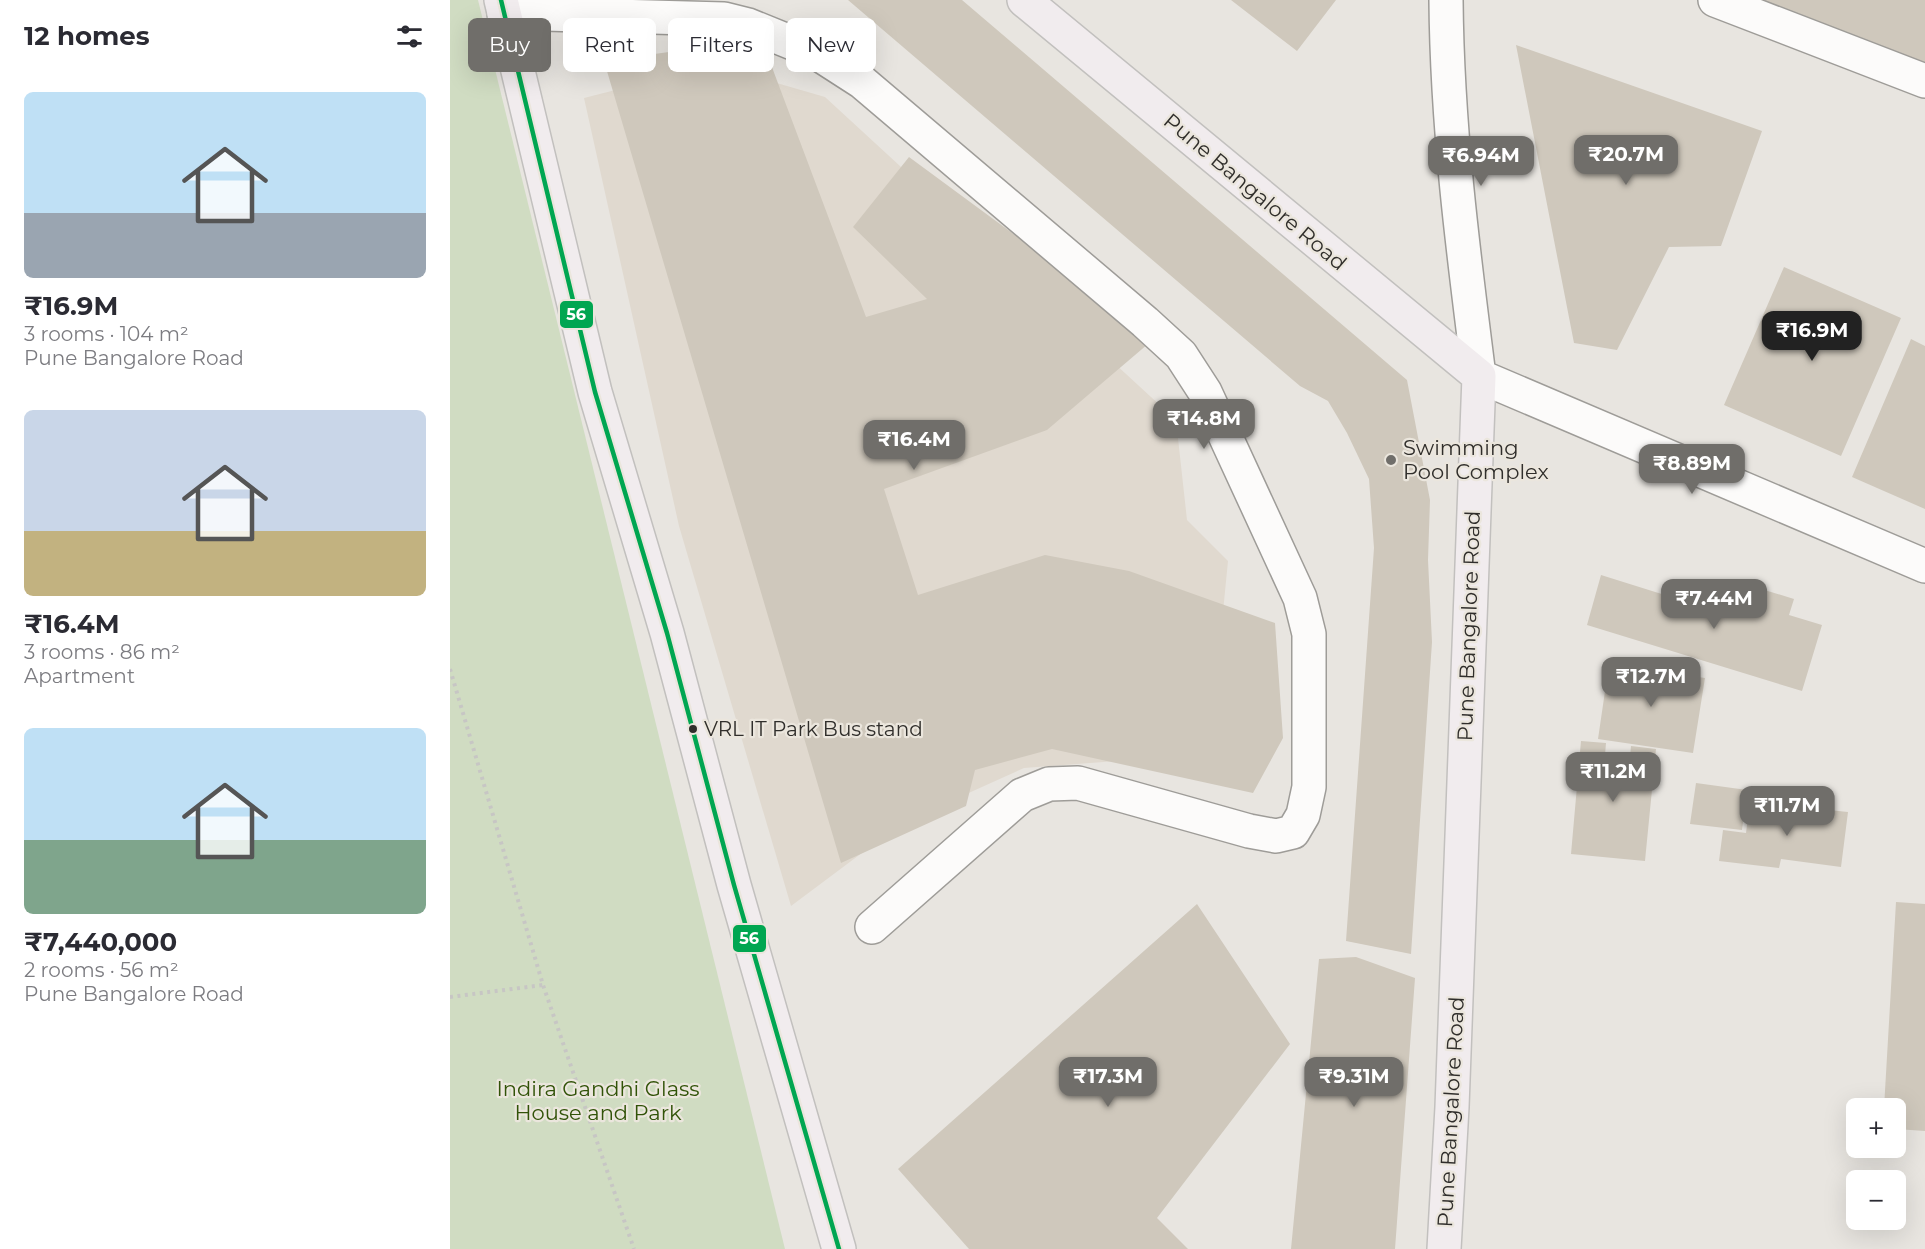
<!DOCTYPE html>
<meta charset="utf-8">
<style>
:root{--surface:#fff;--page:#f2f2f3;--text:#2b2b33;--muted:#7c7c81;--accent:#706e6a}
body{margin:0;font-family:Montserrat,sans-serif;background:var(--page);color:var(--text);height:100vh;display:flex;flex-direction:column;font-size:22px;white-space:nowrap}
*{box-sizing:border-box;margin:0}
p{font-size:20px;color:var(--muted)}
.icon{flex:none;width:33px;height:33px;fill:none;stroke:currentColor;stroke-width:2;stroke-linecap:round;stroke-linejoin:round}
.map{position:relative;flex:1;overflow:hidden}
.side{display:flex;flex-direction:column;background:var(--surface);width:450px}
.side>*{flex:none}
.banner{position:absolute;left:18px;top:18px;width:570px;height:54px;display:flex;gap:12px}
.controls{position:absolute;left:1396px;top:1098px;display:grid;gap:12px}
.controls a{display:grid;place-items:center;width:60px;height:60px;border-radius:9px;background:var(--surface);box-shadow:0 6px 24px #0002;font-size:30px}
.price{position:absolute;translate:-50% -51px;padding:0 14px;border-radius:12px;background:var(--accent);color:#fff;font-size:20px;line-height:39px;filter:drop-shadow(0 2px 3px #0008)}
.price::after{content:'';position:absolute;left:50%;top:36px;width:18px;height:14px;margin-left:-9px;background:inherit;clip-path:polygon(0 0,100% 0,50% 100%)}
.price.on{background:#222;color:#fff}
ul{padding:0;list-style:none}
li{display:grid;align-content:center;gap:12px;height:318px;padding:0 24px}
li span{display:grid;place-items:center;height:186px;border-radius:9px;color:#555}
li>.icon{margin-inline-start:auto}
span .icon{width:108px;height:108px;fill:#fffc;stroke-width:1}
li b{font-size:26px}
h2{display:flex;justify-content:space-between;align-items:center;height:72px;padding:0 24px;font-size:26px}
.pill{padding:0 21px;border-radius:9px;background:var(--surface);box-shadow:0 6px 24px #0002;font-size:21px;line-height:54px}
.pill.on{background:var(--accent);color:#fff}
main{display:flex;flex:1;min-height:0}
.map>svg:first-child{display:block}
.built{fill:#e0d9cf}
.green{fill:#d0dcc2}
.building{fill:#cfc8bc}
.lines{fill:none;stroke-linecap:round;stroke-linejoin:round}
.minor-casing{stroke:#9e9c98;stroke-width:36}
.major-casing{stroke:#c2c0be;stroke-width:36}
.path{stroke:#c7c6c4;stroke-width:4;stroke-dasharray:3 4.5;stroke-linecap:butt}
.minor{stroke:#fcfbfa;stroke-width:33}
.major{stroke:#f1ecee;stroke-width:33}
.bus-1-casing{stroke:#ebe6dd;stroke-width:9}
.bus-1{stroke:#00a651;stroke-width:4.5}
.poi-dot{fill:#706e6a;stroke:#ebe6dd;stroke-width:2}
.bus-dot{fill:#302e2b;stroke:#ebe6dd;stroke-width:2}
.labels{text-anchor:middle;stroke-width:4.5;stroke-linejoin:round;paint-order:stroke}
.bus-label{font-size:20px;fill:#302e2b;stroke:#ebe6dd;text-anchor:start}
.street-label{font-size:21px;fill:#302e2b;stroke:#ebe6dd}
.poi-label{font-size:21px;fill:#302e2b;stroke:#ebe6dd;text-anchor:start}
.park-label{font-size:21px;fill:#315308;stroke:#ebe6dd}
.line-badge{stroke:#ebe6dd;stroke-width:2}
.badge-label{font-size:16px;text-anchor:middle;font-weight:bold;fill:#fff}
</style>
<main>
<section class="side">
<h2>12 homes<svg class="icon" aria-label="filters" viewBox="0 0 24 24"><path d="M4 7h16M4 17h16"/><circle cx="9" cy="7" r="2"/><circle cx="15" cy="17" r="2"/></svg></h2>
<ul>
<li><span style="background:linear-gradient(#bfe0f5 65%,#9aa5b1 0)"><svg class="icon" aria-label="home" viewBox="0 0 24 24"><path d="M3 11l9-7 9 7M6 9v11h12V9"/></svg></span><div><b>₹16.9M</b><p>3 rooms · 104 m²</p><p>Pune Bangalore Road</p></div></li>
<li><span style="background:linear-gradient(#c9d6e8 65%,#c2b280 0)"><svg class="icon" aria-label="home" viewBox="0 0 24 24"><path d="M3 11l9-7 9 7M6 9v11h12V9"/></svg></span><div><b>₹16.4M</b><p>3 rooms · 86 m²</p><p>Apartment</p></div></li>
<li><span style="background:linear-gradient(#bfe0f5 60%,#7fa58c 0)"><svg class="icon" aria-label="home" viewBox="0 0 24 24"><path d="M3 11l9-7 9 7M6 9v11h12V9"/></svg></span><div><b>₹7,440,000</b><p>2 rooms · 56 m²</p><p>Pune Bangalore Road</p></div></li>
</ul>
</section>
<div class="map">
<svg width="1475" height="1249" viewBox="0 0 1475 1249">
<rect width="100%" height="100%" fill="#e8e5e0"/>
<path class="built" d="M 264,65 L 375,97 L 726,420 L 737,520 L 778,561 L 759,754 L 574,768 L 452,823 L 341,906 L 229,526 L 134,98 Z"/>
<path class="green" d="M 0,0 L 28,0 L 335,1249 L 0,1249 Z"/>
<path class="building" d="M 398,0 L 512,0 L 957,380 L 980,500 L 978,560 L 982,642 L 961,954 L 896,941 L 924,548 L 919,479 L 897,433 L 878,401 L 850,386 Z
M 781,0 L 886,0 L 847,51 Z
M 1299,0 L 1475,0 L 1475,70 Z
M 298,41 L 320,62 L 416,317 L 477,299 L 403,227 L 459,157 L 705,338 L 597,430 L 434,489 L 468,595 L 595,555 L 679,571 L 825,623 L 833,738 L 803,793 L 602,749 L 525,770 L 516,806 L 391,863 L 154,61 Z
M 1066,45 L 1312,131 L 1271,246 L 1219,247 L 1167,350 L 1124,343 Z
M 1334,267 L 1451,318 L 1391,456 L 1274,405 Z
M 1461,339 L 1475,346 L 1475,509 L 1402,477 Z
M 1151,575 L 1285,617 L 1295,584 L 1344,599 L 1339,615 L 1372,625 L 1352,691 L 1137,625 Z
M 1159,664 L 1255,678 L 1243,753 L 1148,739 Z
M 1131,741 L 1156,743 L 1155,755 L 1180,757 L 1181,746 L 1206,749 L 1195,861 L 1121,854 Z
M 1246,783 L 1297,790 L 1292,830 L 1240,824 Z
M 1300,802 L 1398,812 L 1391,867 L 1331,859 L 1329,868 L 1269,861 L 1273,830 L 1296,833 Z
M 1446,902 L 1475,904 L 1475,1131 L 1446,1129 L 1446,1108 L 1434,1108 Z
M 747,904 L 840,1044 L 707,1218 L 738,1249 L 519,1249 L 448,1169 Z
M 906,957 L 965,978 L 945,1249 L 841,1249 L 869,959 Z"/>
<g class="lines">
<g class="minor-casing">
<path id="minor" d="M 996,0 C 997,126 1013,251 1029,376 L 1475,566
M 1265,0 L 1475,81
M 54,13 L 274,19 L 298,25 L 367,53 L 412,82 L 695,322 L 731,355 L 755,392 L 850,598 L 859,634 L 859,787 L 853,815 L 843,832 L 826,836 L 799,831 L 628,783 L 599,784 L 572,795 L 422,927"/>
</g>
<g class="major-casing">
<path id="major" d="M 51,0 L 145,392 L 217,633 L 284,885 L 389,1249
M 574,0 L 1029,376 L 1002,1107 L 994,1249"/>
</g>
<path class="path" d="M 0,669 L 93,985 L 184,1249
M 0,997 L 93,985"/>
<use href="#minor" class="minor"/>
<use href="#major" class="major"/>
<g class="bus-1-casing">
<path id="bus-1" d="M 51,0 L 145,392 L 217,633 L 284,885 L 389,1249"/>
</g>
<use href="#bus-1" class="bus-1"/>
</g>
<circle class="poi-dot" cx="941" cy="460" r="6"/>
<circle class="bus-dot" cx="243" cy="729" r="5"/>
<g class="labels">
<g class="bus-label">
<text x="254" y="736">VRL IT Park Bus stand</text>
</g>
<g class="street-label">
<text transform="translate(805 192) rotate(40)" y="7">Pune Bangalore Road</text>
<text transform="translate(1019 626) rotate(-88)" y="7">Pune Bangalore Road</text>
<text transform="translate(1001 1112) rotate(-87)" y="7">Pune Bangalore Road</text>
</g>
<g class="poi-label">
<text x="953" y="455">Swimming<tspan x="953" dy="24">Pool Complex</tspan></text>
</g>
<g class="park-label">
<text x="148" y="1096">Indira Gandhi Glass<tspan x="148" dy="24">House and Park</tspan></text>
</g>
</g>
<g class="line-badge">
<rect x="109" y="300" width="35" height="29" rx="6" fill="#00a651"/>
<rect x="282" y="924" width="35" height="29" rx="6" fill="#00a651"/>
</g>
<g class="badge-label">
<text x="126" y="320">56</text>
<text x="299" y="944">56</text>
</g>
</svg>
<div class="controls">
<a>+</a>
<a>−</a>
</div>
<b class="price" style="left:1176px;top:186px">₹20.7M</b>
<b class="price" style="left:1031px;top:187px">₹6.94M</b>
<b class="price on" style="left:1362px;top:362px">₹16.9M</b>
<b class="price" style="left:754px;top:450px">₹14.8M</b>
<b class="price" style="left:464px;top:471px">₹16.4M</b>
<b class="price" style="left:1242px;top:495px">₹8.89M</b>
<b class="price" style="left:1264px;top:630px">₹7.44M</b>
<b class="price" style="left:1201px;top:708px">₹12.7M</b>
<b class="price" style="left:1163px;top:803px">₹11.2M</b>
<b class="price" style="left:1337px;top:837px">₹11.7M</b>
<b class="price" style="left:658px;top:1108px">₹17.3M</b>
<b class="price" style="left:904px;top:1108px">₹9.31M</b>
<div class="banner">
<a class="pill on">Buy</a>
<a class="pill">Rent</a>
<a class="pill">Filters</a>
<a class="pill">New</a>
</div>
</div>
</main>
